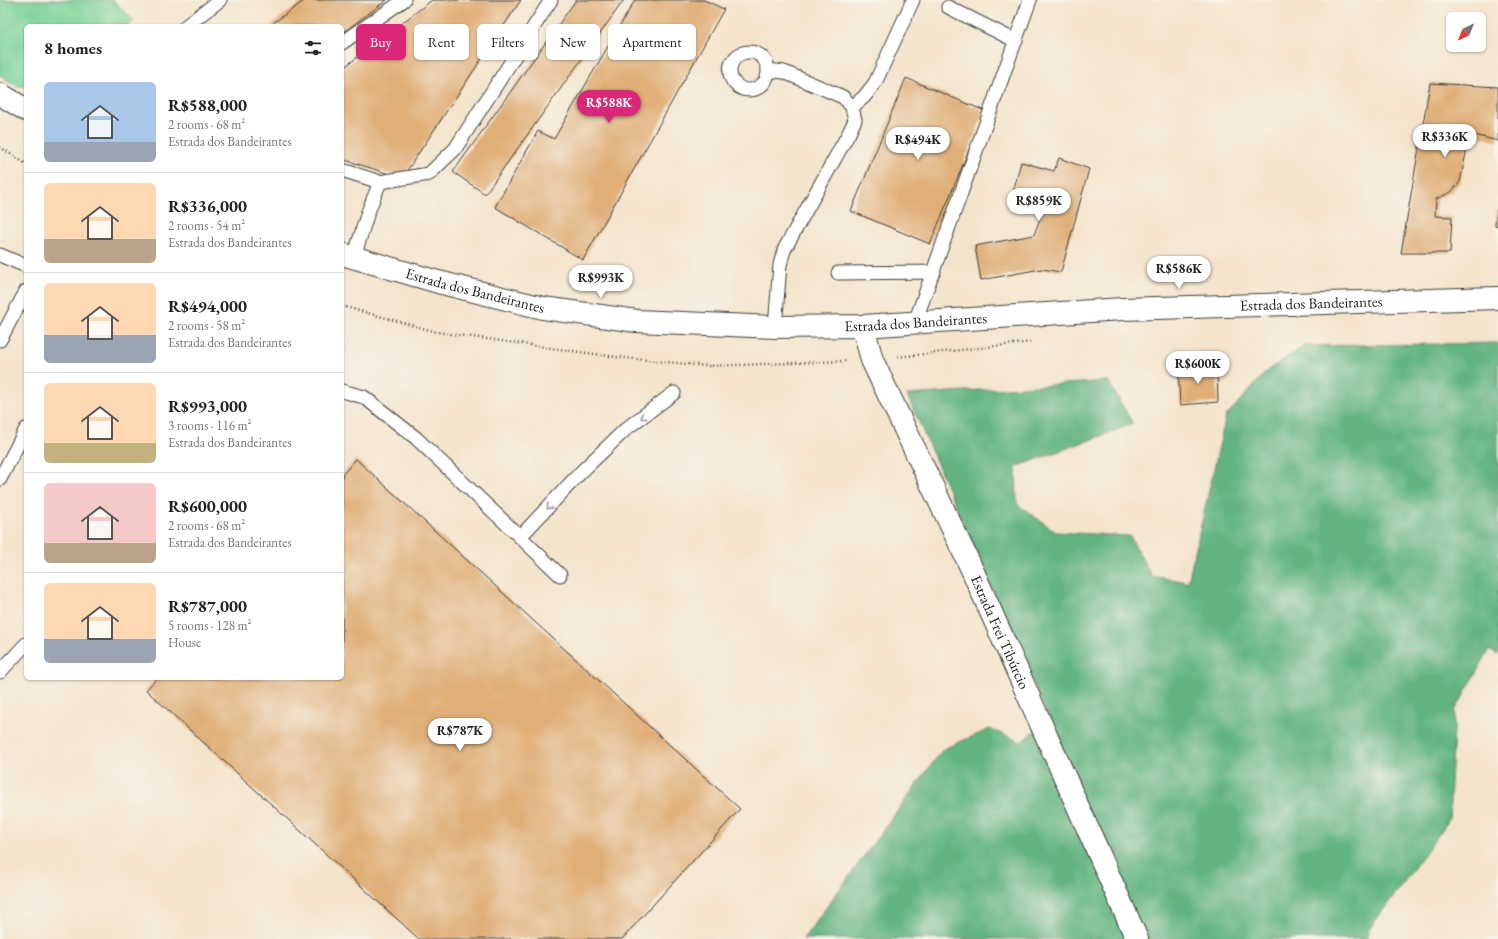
<!DOCTYPE html>
<meta charset="utf-8">
<style>
:root{--surface:#fff;--page:#f2f2f2;--text:#202124;--muted:#757577;--line:#e0e0e0;--accent:#db2777}
body{margin:0;font-family:"EB Garamond",serif;background:var(--page);color:var(--text);height:100vh;display:flex;flex-direction:column;font-size:15px;white-space:nowrap}
*{box-sizing:border-box;margin:0}
p{font-size:13px;color:var(--muted)}
.icon{flex:none;width:22px;height:22px;fill:none;stroke:currentColor;stroke-width:2;stroke-linecap:round;stroke-linejoin:round}
.map{position:relative;flex:1;overflow:hidden}
.details{position:absolute;left:24px;top:24px;width:320px;height:656px;display:flex;flex-direction:column;background:var(--surface);border-radius:6px;box-shadow:0 1px 3px #0004}
.details>*{flex:none}
.hud{position:absolute;left:356px;top:24px;width:380px;height:36px;display:flex;gap:8px}
.needle{width:26px;rotate:223deg}
.buttons{position:absolute;left:1446px;top:12px;display:grid;gap:8px}
.buttons a{display:grid;place-items:center;width:40px;height:40px;border-radius:6px;background:var(--surface);box-shadow:0 1px 3px #0004;font-size:20px}
.price{position:absolute;translate:-50% -34px;padding:0 9px;border-radius:14px;background:#fff;color:#222;font-size:13px;line-height:26px;filter:drop-shadow(0 1px 2px #0008)}
.price::after{content:'';position:absolute;left:50%;top:24px;width:12px;height:9px;margin-left:-6px;background:inherit;clip-path:polygon(0 0,100% 0,50% 100%)}
.price.current{background:var(--accent);color:#fff}
ul{padding:0;list-style:none}
li{display:flex;align-items:center;gap:12px;height:100px;padding:0 20px}
li+li{border-top:1px solid var(--line)}
li span{display:grid;place-items:center;flex:none;width:112px;height:80px;border-radius:6px;color:#555}
li>.icon{margin-inline-start:auto}
span .icon{width:48px;height:48px;fill:#fffc;stroke-width:1}
li b{font-size:17px}
h2{display:flex;justify-content:space-between;align-items:center;height:48px;padding:0 20px;font-size:17px}
.tag{padding:0 14px;border-radius:6px;background:var(--surface);box-shadow:0 1px 3px #0004;font-size:14px;line-height:36px}
.tag.current{background:var(--accent);color:#fff}
.map>svg:first-child{display:block}
.green{fill:#78d299;stroke:#4a775a}
.forest{fill:#62b481;stroke:#3f684e}
.building{fill:#e0af78}
.lines{fill:none;stroke-linecap:round;stroke-linejoin:round}
.lane-casing{stroke:#3c3a36;stroke-width:15}
.street-casing{stroke:#3c3a36;stroke-width:24}
.secondary-casing{stroke:#3c3a36;stroke-width:24}
.path{stroke:#3c3a36;stroke-width:2.5;stroke-dasharray:1 3;stroke-linecap:butt}
.lane{stroke:#fff;stroke-width:13}
.street{stroke:#fff;stroke-width:22}
.secondary{stroke:#fff;stroke-width:22}
.oneway{stroke:#999}
.labels{text-anchor:middle;stroke-width:3;stroke-linejoin:round;paint-order:stroke}
.street-label{font-size:15px;fill:#1c1c1c;stroke:#f7f3e8}
</style>
<div class="map">
<svg width="1498" height="939" viewBox="0 0 1498 939">
<rect width="100%" height="100%" fill="#f7f3e8"/>
<filter id="ink" filterUnits="userSpaceOnUse"><feTurbulence type="fractalNoise" baseFrequency=".025" numOctaves="2"/><feDisplacementMap in="SourceGraphic" scale="8" xChannelSelector="R" yChannelSelector="G"/><feConvolveMatrix kernelMatrix="1 2 1 2 8 2 1 2 1" color-interpolation-filters="sRGB"/></filter>
<filter id="wash" filterUnits="userSpaceOnUse"><feTurbulence type="fractalNoise" baseFrequency=".012" numOctaves="4" result="noise"/><feDisplacementMap in="SourceGraphic" scale="16" xChannelSelector="R" yChannelSelector="G"/><feGaussianBlur stdDeviation="0.9" result="paint"/><feColorMatrix in="noise" values="0 0 0 0 0 0 0 0 0 0 0 0 0 0 0 0 0 1.4 0 .05"/><feComposite in="paint" operator="in"/></filter>
<g filter="url(#wash)">
<rect width="100%" height="100%" fill="#f4e4cc"/>
<path class="green" d="M 0,0 L 113,0 L 134,21 L 127,26 L 26,26 L 26,86 L 17,86 L 0,75 Z"/>
<path class="forest" d="M 1498,343 L 1498,655 L 1489,650 L 1455,711 L 1449,820 L 1368,931 L 1367,939 L 803,939 L 943,749 L 990,729 L 1021,742 L 1049,719 L 907,395 L 1108,381 L 1133,424 L 1016,467 L 1017,504 L 1056,532 L 1130,536 L 1151,576 L 1188,582 L 1226,416 L 1268,370 L 1304,346 Z"/>
<g id="blocks">
<path class="building" d="M 305,0 L 387,0 L 342,33 L 342,26 L 269,26 Z
M 432,0 L 521,0 L 402,178 L 342,159 L 342,69 Z
M 576,0 L 624,0 L 485,194 L 453,172 Z
M 635,0 L 704,0 L 724,9 L 583,260 L 495,207 L 538,131 L 554,139 Z
M 906,78 L 985,111 L 930,244 L 851,211 Z
M 1430,83 L 1498,87 L 1498,141 L 1470,134 L 1460,182 L 1451,192 L 1436,199 L 1435,216 L 1452,217 L 1450,253 L 1401,253 Z
M 1059,158 L 1089,169 L 1061,272 L 1041,269 L 981,280 L 975,246 L 1034,235 L 1045,205 L 1012,196 L 1021,162 L 1054,171 Z
M 1497,209 L 1498,209 L 1498,226 L 1495,225 Z
M 1217,366 L 1218,402 L 1180,405 L 1178,367 Z
M 356,459 L 740,809 L 622,939 L 419,939 L 146,690 L 157,678 L 342,678 L 342,475 Z"/>
</g>
</g>
<g filter="url(#ink)">
<use href="#blocks" fill-opacity="0" stroke="#3c3a36" stroke-width="1"/>
<g class="lines">
<g class="lane-casing">
<path id="lane" d="M 948,7 L 1016,41
M 186,26 L 220,0
M 342,43 L 404,0
M730 71a19 19 0 1 1 38 0a19 19 0 1 1-38 0Z
M 768,70 L 784,72 L 843,97 L 852,107 L 855,120 L 849,133 L 784,250 L 780,265 L 775,327
M 852,107 L 864,97 L 875,83 L 913,0
M 342,170 L 380,182 L 368,212 L 354,257
M 380,182 L 429,174 L 455,149 L 551,0
M 0,255 L 26,266
M 838,273 L 934,272
M 915,322 L 1030,0
M 0,340 L 26,291
M 342,391 L 364,397 L 416,438 L 560,575
M 0,479 L 26,429
M 520,537 L 580,473 L 627,428 L 674,393
M 0,672 L 26,644"/>
</g>
<g class="street-casing">
<g id="street">
<path id="s1" d="M 863,326 L 872,360 L 970,565 L 1137,939"/>
</g>
</g>
<g class="secondary-casing">
<g id="secondary">
<path d="M 0,94 L 26,110"/>
<path id="s2" d="M 342,254 L 438,282 L 543,308 L 637,321 L 775,327 L 863,326 L 1122,309 L 1498,298"/>
</g>
</g>
<path class="path" d="M 0,147 L 26,164
M 342,306 L 437,332 L 616,357 L 707,366 L 848,361
M 898,357 L 1032,342"/>
<use href="#lane" class="lane"/>
<use href="#street" class="street"/>
<use href="#secondary" class="secondary"/>
</g>
<defs><path id="oneway-chevron" d="M-2-3.5L2.5 0L-2 3.5" fill="none" stroke-width="1.6" stroke-linecap="round" stroke-linejoin="round"/></defs>
<g class="oneway">
<use href="#oneway-chevron" transform="translate(643 417) rotate(143)"/>
<use href="#oneway-chevron" transform="translate(549 507) rotate(133)"/>
</g>
</g>
<g class="labels">
<g class="street-label">
<text dy="5" stroke="none"><textPath href="#s2" startOffset="138">Estrada dos Bandeirantes</textPath></text>
<text dy="5" stroke="none"><textPath href="#s2" startOffset="978">Estrada dos Bandeirantes</textPath></text>
<text dy="5" stroke="none"><textPath href="#s2" startOffset="582">Estrada dos Bandeirantes</textPath></text>
<text dy="5" stroke="none"><textPath href="#s1" startOffset="336">Estrada Frei Tibúrcio</textPath></text>
</g>
</g>
</svg>
<div class="buttons">
<a><svg class="needle" viewBox="-14 -14 28 28"><path d="M0-13l5 13h-10z" fill="#e53935"/><path d="M0 13l5-13h-10z" fill="#757577"/></svg></a>
</div>
<b class="price current" style="left:609px;top:124px">R$588K</b>
<b class="price" style="left:1445px;top:158px">R$336K</b>
<b class="price" style="left:918px;top:161px">R$494K</b>
<b class="price" style="left:1039px;top:222px">R$859K</b>
<b class="price" style="left:1179px;top:290px">R$586K</b>
<b class="price" style="left:601px;top:299px">R$993K</b>
<b class="price" style="left:1198px;top:385px">R$600K</b>
<b class="price" style="left:460px;top:752px">R$787K</b>
<div class="hud">
<a class="tag current">Buy</a>
<a class="tag">Rent</a>
<a class="tag">Filters</a>
<a class="tag">New</a>
<a class="tag">Apartment</a>
</div>
<section class="details">
<h2>8 homes<svg class="icon" aria-label="filters" viewBox="0 0 24 24"><path d="M4 7h16M4 17h16"/><circle cx="9" cy="7" r="2"/><circle cx="15" cy="17" r="2"/></svg></h2>
<ul>
<li><span style="background:linear-gradient(#a9c7e8 75%,#9aa5b1 0)"><svg class="icon" aria-label="home" viewBox="0 0 24 24"><path d="M3 11l9-7 9 7M6 9v11h12V9"/></svg></span><div><b>R$588,000</b><p>2 rooms · 68 m²</p><p>Estrada dos Bandeirantes</p></div></li>
<li><span style="background:linear-gradient(#ffd9b3 70%,#b9a48a 0)"><svg class="icon" aria-label="home" viewBox="0 0 24 24"><path d="M3 11l9-7 9 7M6 9v11h12V9"/></svg></span><div><b>R$336,000</b><p>2 rooms · 54 m²</p><p>Estrada dos Bandeirantes</p></div></li>
<li><span style="background:linear-gradient(#ffd9b3 65%,#9aa5b1 0)"><svg class="icon" aria-label="home" viewBox="0 0 24 24"><path d="M3 11l9-7 9 7M6 9v11h12V9"/></svg></span><div><b>R$494,000</b><p>2 rooms · 58 m²</p><p>Estrada dos Bandeirantes</p></div></li>
<li><span style="background:linear-gradient(#ffd9b3 75%,#c2b280 0)"><svg class="icon" aria-label="home" viewBox="0 0 24 24"><path d="M3 11l9-7 9 7M6 9v11h12V9"/></svg></span><div><b>R$993,000</b><p>3 rooms · 116 m²</p><p>Estrada dos Bandeirantes</p></div></li>
<li><span style="background:linear-gradient(#f6c9c9 75%,#b9a48a 0)"><svg class="icon" aria-label="home" viewBox="0 0 24 24"><path d="M3 11l9-7 9 7M6 9v11h12V9"/></svg></span><div><b>R$600,000</b><p>2 rooms · 68 m²</p><p>Estrada dos Bandeirantes</p></div></li>
<li><span style="background:linear-gradient(#ffd9b3 70%,#9aa5b1 0)"><svg class="icon" aria-label="home" viewBox="0 0 24 24"><path d="M3 11l9-7 9 7M6 9v11h12V9"/></svg></span><div><b>R$787,000</b><p>5 rooms · 128 m²</p><p>House</p></div></li>
</ul>
</section>
</div>
